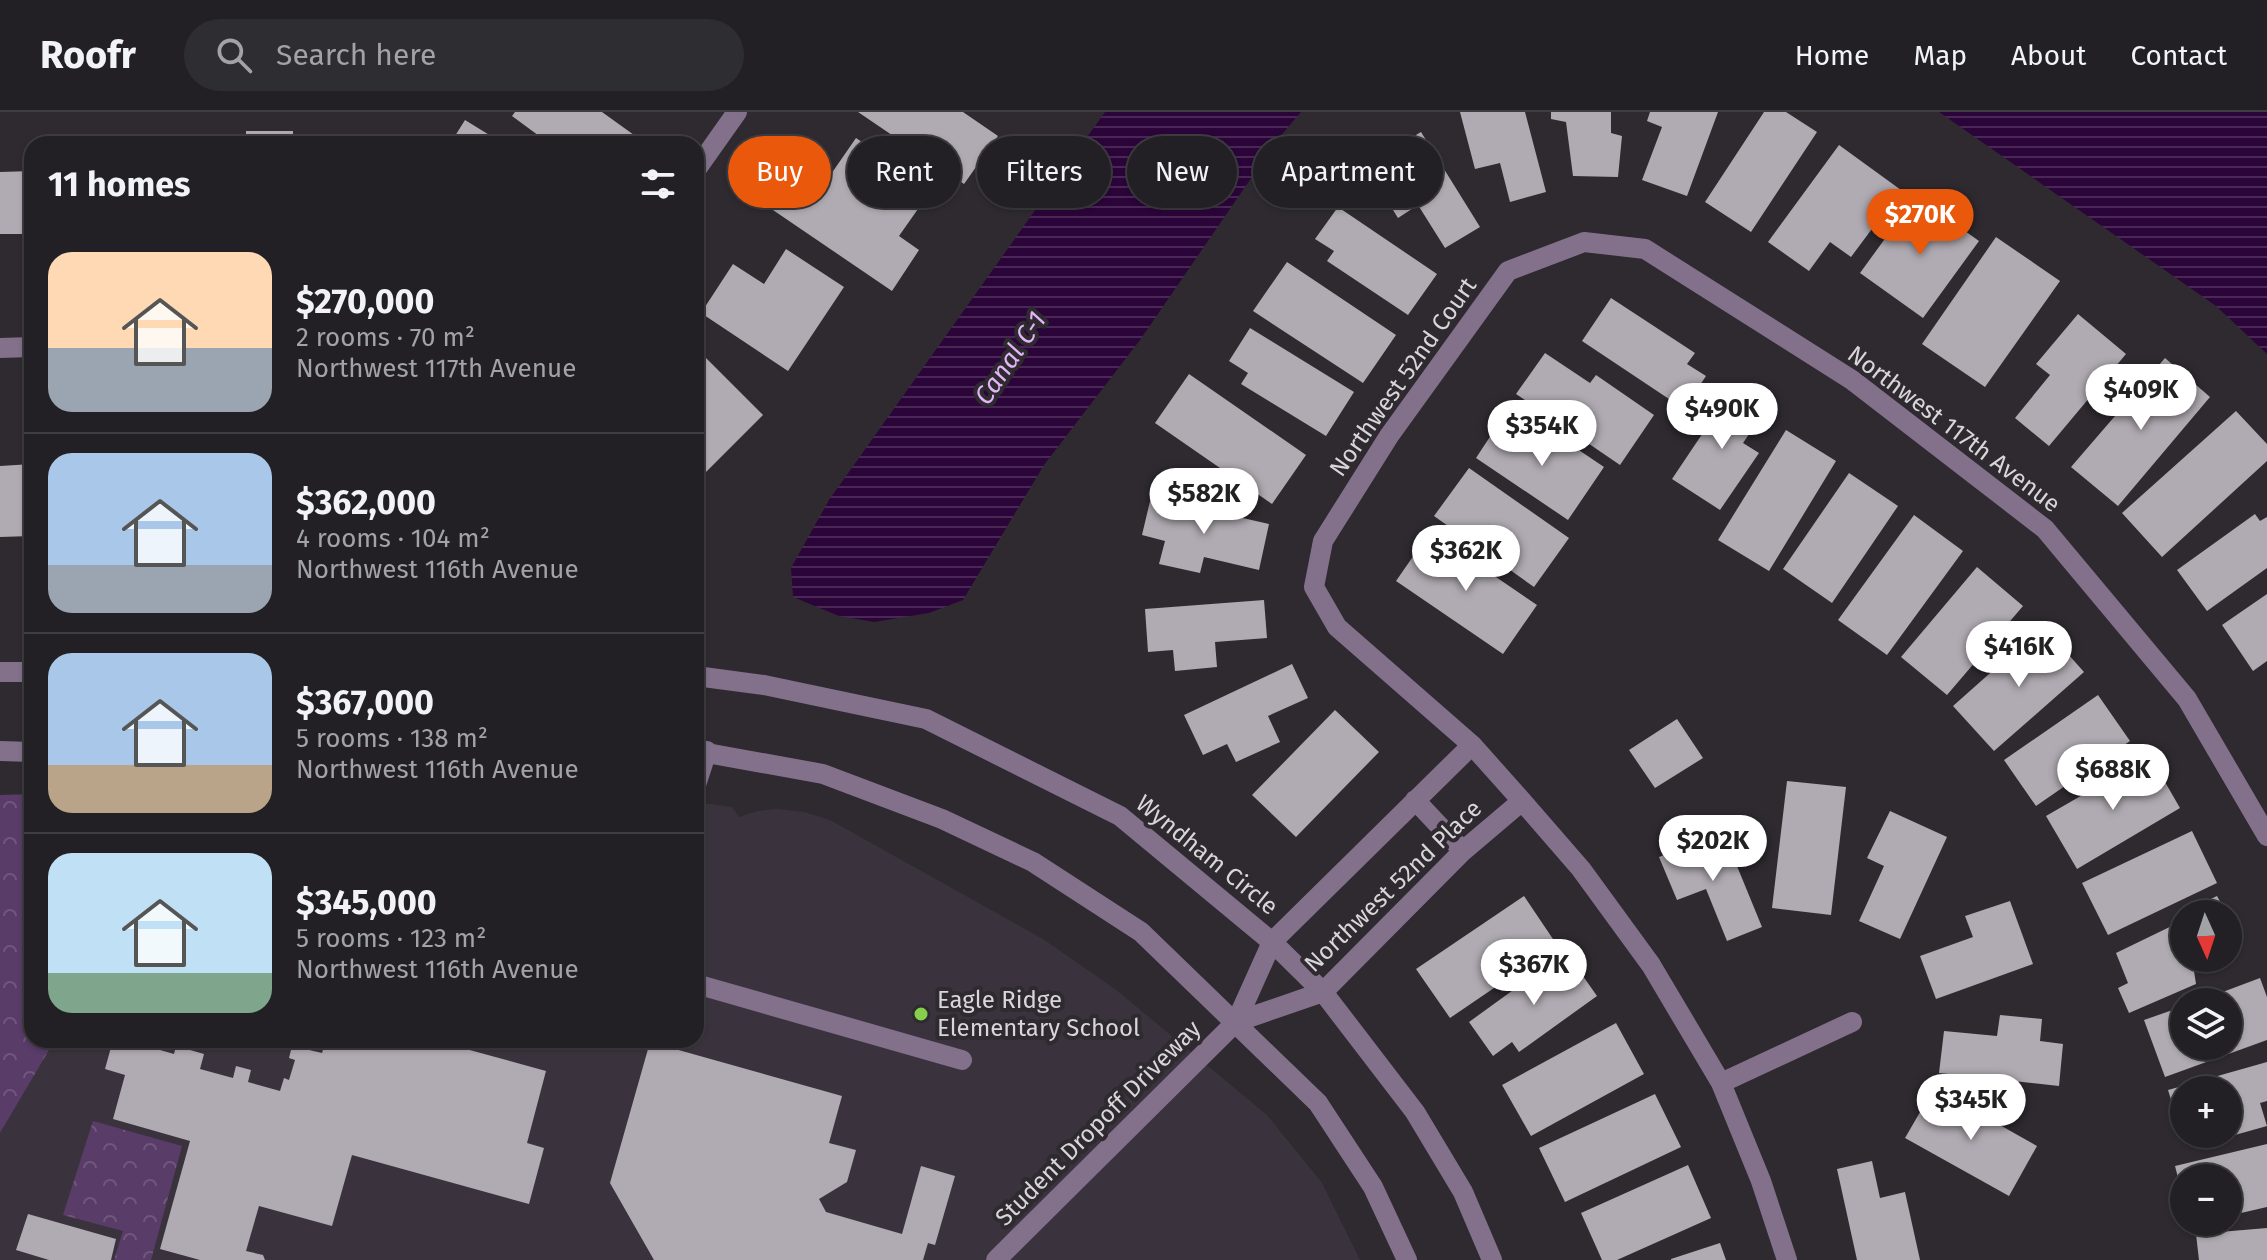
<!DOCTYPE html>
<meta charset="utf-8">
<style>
:root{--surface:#222024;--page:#2e2d31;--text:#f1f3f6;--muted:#a2a3a6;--line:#3f3e41;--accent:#ea580c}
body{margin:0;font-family:"Fira Sans",sans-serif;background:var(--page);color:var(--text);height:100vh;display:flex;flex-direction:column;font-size:30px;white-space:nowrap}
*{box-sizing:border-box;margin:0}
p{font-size:26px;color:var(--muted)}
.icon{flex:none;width:44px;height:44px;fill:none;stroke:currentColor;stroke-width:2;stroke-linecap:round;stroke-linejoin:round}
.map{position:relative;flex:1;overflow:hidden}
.sheet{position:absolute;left:24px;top:24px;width:680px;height:912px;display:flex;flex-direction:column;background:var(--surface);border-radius:24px;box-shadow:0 2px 6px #0004,0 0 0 2px var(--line)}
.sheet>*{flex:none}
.top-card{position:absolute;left:728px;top:24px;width:760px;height:72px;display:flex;gap:16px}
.needle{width:52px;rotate:177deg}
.controls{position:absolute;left:2170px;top:788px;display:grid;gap:16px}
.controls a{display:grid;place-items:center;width:72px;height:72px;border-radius:50%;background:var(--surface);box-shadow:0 2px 6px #0004,0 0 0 2px var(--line);font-size:40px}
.price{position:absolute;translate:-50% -68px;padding:0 18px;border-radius:28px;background:#fff;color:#222;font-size:26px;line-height:52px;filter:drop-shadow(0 2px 4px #0008)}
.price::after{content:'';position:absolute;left:50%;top:48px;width:24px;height:18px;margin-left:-12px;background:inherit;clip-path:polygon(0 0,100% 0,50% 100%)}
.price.selected{background:var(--accent);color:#fff}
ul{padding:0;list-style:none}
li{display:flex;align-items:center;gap:24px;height:200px;padding:0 24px}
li+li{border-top:2px solid var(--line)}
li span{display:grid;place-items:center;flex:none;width:224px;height:160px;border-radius:24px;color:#555}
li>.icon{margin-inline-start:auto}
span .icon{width:96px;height:96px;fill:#fffc;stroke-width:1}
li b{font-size:34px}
h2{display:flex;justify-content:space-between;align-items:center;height:96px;padding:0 24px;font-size:34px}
.chip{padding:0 28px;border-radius:36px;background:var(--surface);box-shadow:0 2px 6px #0004,0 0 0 2px var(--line);font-size:28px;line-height:72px}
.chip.selected{background:var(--accent);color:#fff}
header{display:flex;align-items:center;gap:48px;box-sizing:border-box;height:112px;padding:0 40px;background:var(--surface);border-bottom:2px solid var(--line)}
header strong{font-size:38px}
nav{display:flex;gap:44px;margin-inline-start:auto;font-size:28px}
.search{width:560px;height:72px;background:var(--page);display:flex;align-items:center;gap:20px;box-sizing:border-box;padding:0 28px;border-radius:44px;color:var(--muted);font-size:30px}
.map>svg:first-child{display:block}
.built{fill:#3a333e}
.park{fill:url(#park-crowns)}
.water{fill:url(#water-rules)}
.building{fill:#b0abb2}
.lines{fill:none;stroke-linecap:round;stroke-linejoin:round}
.minor{stroke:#83718c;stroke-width:20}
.poi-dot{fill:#85cf4c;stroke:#2e2a30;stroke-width:3}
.labels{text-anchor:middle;stroke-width:8;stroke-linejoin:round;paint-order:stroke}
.street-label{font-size:24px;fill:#d8d6d9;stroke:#2e2a30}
.poi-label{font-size:24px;fill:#d8d6d9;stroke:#2e2a30;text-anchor:start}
.water-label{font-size:26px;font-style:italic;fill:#e2b5f9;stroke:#2e2a30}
</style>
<header>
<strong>Roofr</strong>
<div class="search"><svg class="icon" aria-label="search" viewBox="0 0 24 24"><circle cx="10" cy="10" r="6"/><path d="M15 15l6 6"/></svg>Search here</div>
<nav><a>Home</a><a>Map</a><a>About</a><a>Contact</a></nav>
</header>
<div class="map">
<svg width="2267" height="1148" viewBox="0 0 2267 1148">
<defs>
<pattern id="park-crowns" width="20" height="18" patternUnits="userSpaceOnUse" patternTransform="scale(2)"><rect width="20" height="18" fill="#593c68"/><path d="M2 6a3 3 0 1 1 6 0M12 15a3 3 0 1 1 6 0" fill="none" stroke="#70577d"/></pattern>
<pattern id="water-rules" width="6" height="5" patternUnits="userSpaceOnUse" patternTransform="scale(2)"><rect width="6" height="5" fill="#2b043a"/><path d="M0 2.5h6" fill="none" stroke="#492856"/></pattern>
</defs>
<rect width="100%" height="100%" fill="#2e2a30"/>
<path class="built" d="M 696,690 L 732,695 L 739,705 L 758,699 L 778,697 L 804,700 L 830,708 L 1043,827 L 1115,877 L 1267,1003 L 1322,1071 L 1360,1148 L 0,1148 L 0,1021 L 55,928 L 696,928 Z"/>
<path class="park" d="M 32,682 L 32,928 L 55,928 L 0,1021 L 0,683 Z
M 93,1009 L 182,1034 L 151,1148 L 114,1148 L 123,1119 L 63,1103 Z"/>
<path class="water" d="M 1105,0 L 1301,0 L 1278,27 L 1140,228 L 1044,353 L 963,488 L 929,501 L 874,510 L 839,504 L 793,485 L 791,456 L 829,388 Z
M 1939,0 L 2267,0 L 2267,242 L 2216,194 Z"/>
<path class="building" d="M 515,0 L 602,0 L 634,23 L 628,32 L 550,32 L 512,4 Z
M 858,0 L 963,0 L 998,24 L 964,72 Z
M 1460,0 L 1525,0 L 1546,80 L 1510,90 L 1500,51 L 1475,57 Z
M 1551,0 L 1611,0 L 1611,21 L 1622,24 L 1618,65 L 1573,64 L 1566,10 L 1551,7 Z
M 1650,0 L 1718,0 L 1687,84 L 1642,68 L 1662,15 L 1647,9 Z
M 1764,0 L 1786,0 L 1817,20 L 1751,120 L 1705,90 Z
M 465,8 L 504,32 L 450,32 Z
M 246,19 L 293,19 L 293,32 L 246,32 Z
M 1421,20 L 1480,115 L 1445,136 L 1418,93 L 1398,106 L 1365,53 Z
M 856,26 L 932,77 L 899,124 L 919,138 L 892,179 L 770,96 L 804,48 L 829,65 Z
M 1839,33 L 1901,78 L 1851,145 L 1830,130 L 1809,159 L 1768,130 Z
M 32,59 L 32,122 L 0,122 L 0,60 Z
M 1916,84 L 1979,129 L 1923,206 L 1860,161 Z
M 1338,95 L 1437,162 L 1408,203 L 1327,149 L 1334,139 L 1315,127 Z
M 1996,125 L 2060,169 L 1985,275 L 1922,232 Z
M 786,137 L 844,175 L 788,259 L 701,201 L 733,152 L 764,172 Z
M 1287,150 L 1396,223 L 1363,271 L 1253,199 Z
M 1611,186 L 1695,241 L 1687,252 L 1706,264 L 1684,297 L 1582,229 Z
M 2078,202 L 2126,242 L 2049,334 L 2015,306 L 2050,263 L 2036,252 Z
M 1250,216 L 1354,280 L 1326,324 L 1241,272 L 1248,261 L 1229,249 Z
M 696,236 L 763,303 L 696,370 Z
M 1545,241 L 1590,271 L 1596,263 L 1654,303 L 1620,353 L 1516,282 Z
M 2165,246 L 2210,285 L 2118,394 L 2071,355 Z
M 1189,262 L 1306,343 L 1272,392 L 1155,311 Z
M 1733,276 L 1766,297 L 1743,331 L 1759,341 L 1720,398 L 1672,367 Z
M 2236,299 L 2267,332 L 2267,349 L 2162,445 L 2122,401 Z
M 1501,308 L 1548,339 L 1558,324 L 1604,355 L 1568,408 L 1476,346 Z
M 1786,318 L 1836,349 L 1769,459 L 1718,428 Z
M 32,352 L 32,424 L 0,425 L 0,354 Z
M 1469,356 L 1569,426 L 1534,475 L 1434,404 Z
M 1849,361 L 1898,394 L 1832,491 L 1783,457 Z
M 1151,385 L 1269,412 L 1259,458 L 1204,445 L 1200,461 L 1159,452 L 1165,429 L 1142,423 Z
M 2255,402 L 2260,409 L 2267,405 L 2267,456 L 2207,499 L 2177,458 Z
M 1914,403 L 1963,439 L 1887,543 L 1838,508 Z
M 1430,420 L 1537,493 L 1503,542 L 1396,469 Z
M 1977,455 L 2023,494 L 1947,583 L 1901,545 Z
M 2267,482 L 2267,549 L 2253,559 L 2222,513 Z
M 1264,488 L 1267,526 L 1215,530 L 1217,555 L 1175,559 L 1173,538 L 1148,540 L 1145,497 Z
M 2043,514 L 2084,560 L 1994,639 L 1953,594 Z
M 1292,552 L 1308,586 L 1268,604 L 1280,630 L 1236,650 L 1227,632 L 1203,643 L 1184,603 Z
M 2098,583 L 2130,629 L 2036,694 L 2004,648 Z
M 1335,598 L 1379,640 L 1296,725 L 1252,683 Z
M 1677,607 L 1703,646 L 1655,676 L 1629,638 Z
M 2150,644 L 2180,696 L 2077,757 L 2046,704 Z
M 1787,669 L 1846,675 L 1831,803 L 1772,796 Z
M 1890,699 L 1947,725 L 1900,827 L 1859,809 L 1884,754 L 1867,746 Z
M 2192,719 L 2217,771 L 2108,823 L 2082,771 Z
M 1723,720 L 1762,815 L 1727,829 L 1706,777 L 1677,788 L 1659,745 Z
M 1524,784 L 1557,833 L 1450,906 L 1416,857 Z
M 2217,784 L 2227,802 L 2184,802 L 2184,846 L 2205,846 L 2208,852 L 2194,859 L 2196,872 L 2129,901 L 2118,876 L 2128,871 L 2116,841 L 2182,809 L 2179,802 Z
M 2010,789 L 2033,852 L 1936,887 L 1920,844 L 1973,825 L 1965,804 Z
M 1566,840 L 1597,884 L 1519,940 L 1512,930 L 1493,944 L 1469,910 Z
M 2260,866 L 2267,885 L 2267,928 L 2165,965 L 2144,908 L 2184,894 L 2184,934 L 2228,934 L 2228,890 L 2196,890 Z
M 2000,903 L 2042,907 L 2040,929 L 2063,932 L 2059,974 L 1939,961 L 1944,919 L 1997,924 Z
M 1616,911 L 1644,962 L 1531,1024 L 1502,973 Z
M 113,928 L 148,928 L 146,934 L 174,942 L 176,934 L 204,942 L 200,957 L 233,966 L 236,954 L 251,958 L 248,970 L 280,979 L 284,966 L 289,968 L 295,948 L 289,946 L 292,934 L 322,941 L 326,928 L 433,928 L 546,959 L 527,1031 L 544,1036 L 529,1092 L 352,1043 L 332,1114 L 259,1094 L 246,1139 L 263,1143 L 265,1148 L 200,1148 L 160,1137 L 190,1029 L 113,1007 L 125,963 L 105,957 Z
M 650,930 L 842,984 L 829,1031 L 856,1038 L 847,1070 L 819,1087 L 826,1100 L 902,1122 L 921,1054 L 955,1064 L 935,1133 L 928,1131 L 923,1148 L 654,1148 L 610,1071 Z
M 2267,950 L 2267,989 L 2260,991 L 2267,1014 L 2210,1030 L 2208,1022 L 2228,1022 L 2228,978 L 2184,978 L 2184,1022 L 2182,1023 L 2168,978 Z
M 1934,976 L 2037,1034 L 2009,1084 L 1905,1026 Z
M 1655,982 L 1681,1035 L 1565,1090 L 1539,1036 Z
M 2267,1032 L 2267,1095 L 2228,1104 L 2228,1066 L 2184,1066 L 2183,1085 L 2175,1054 Z
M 1872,1049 L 1880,1086 L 1905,1080 L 1920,1148 L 1857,1148 L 1837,1057 Z
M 1688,1053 L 1711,1106 L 1617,1148 L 1602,1148 L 1581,1101 Z
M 28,1102 L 116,1127 L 111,1148 L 49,1148 L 16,1138 Z
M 2267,1116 L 2267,1148 L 2199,1148 L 2196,1122 Z
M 1720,1131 L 1726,1148 L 1671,1148 L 1671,1147 Z"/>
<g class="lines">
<path class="minor" d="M 696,58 L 737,0
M 0,236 L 32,235
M 0,560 L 32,560
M 696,564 L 764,573 L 926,607 L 1120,704 L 1272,830 L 1323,880 L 1415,1000 L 1463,1080 L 1492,1148
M 0,639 L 32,640
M 696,639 L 823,662 L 942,707 L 1033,750 L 1141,820 L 1318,991 L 1373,1075 L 1407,1148
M 696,673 L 707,639
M 1415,688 L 1463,739
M 696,872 L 962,948
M 1236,910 L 1323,880 L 1463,739 L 1522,689
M 1721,971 L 1852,910
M 996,1148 L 1236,910 L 1272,830 L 1472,633
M 1787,1148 L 1761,1069 L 1721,971 L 1651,853 L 1581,757 L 1522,689 L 1472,633 L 1337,515 L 1314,475 L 1323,429 L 1389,324 L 1508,159 L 1584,130 L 1645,137 L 1852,268 L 2045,417 L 2187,587 L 2267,724"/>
</g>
<circle class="poi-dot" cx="921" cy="902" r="8"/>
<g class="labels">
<g class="street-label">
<text transform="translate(1403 265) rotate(-55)" y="8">Northwest 52nd Court</text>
<text transform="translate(1954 317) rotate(37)" y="8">Northwest 117th Avenue</text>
<text transform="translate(1207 743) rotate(39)" y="8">Wyndham Circle</text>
<text transform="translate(1393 774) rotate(-44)" y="8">Northwest 52nd Place</text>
<text transform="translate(1098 1011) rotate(-45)" y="8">Student Dropoff Driveway</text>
</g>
<g class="poi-label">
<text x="937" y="896">Eagle Ridge<tspan x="937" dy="28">Elementary School</tspan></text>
</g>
<g class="water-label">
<text transform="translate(1010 246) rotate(-56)" y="9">Canal C-1</text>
</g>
</g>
</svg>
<div class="controls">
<a><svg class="needle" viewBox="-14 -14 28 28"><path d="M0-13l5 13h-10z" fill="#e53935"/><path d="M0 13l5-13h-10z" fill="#a2a3a6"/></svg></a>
<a><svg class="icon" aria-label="layers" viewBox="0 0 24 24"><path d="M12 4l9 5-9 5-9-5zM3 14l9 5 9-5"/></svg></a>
<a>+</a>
<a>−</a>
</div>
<b class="price selected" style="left:1920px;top:145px">$270K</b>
<b class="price" style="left:2141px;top:320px">$409K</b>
<b class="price" style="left:1722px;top:339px">$490K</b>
<b class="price" style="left:1542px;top:356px">$354K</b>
<b class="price" style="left:1204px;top:424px">$582K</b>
<b class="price" style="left:1466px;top:481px">$362K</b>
<b class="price" style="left:2019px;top:577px">$416K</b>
<b class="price" style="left:2113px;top:700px">$688K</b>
<b class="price" style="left:1713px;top:771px">$202K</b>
<b class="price" style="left:1534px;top:895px">$367K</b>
<b class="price" style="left:1971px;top:1030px">$345K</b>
<div class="top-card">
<a class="chip selected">Buy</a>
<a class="chip">Rent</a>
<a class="chip">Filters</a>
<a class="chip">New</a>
<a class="chip">Apartment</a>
</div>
<section class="sheet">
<h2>11 homes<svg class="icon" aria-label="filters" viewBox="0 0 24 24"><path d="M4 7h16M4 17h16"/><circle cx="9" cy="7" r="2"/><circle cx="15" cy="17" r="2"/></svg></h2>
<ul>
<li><span style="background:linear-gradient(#ffd9b3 60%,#9aa5b1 0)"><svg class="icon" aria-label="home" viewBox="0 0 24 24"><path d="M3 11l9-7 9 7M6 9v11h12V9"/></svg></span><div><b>$270,000</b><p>2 rooms · 70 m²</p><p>Northwest 117th Avenue</p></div></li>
<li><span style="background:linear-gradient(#a9c7e8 70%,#9aa5b1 0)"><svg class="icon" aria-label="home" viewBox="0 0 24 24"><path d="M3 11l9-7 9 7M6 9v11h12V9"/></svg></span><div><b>$362,000</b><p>4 rooms · 104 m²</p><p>Northwest 116th Avenue</p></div></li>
<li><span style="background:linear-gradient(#a9c7e8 70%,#b9a48a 0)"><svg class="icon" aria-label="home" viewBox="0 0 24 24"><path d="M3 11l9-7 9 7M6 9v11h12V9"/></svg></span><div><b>$367,000</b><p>5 rooms · 138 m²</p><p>Northwest 116th Avenue</p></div></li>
<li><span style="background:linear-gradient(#bfe0f5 75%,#7fa58c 0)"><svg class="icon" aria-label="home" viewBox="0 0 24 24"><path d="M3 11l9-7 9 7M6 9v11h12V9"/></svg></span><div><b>$345,000</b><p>5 rooms · 123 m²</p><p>Northwest 116th Avenue</p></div></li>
</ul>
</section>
</div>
